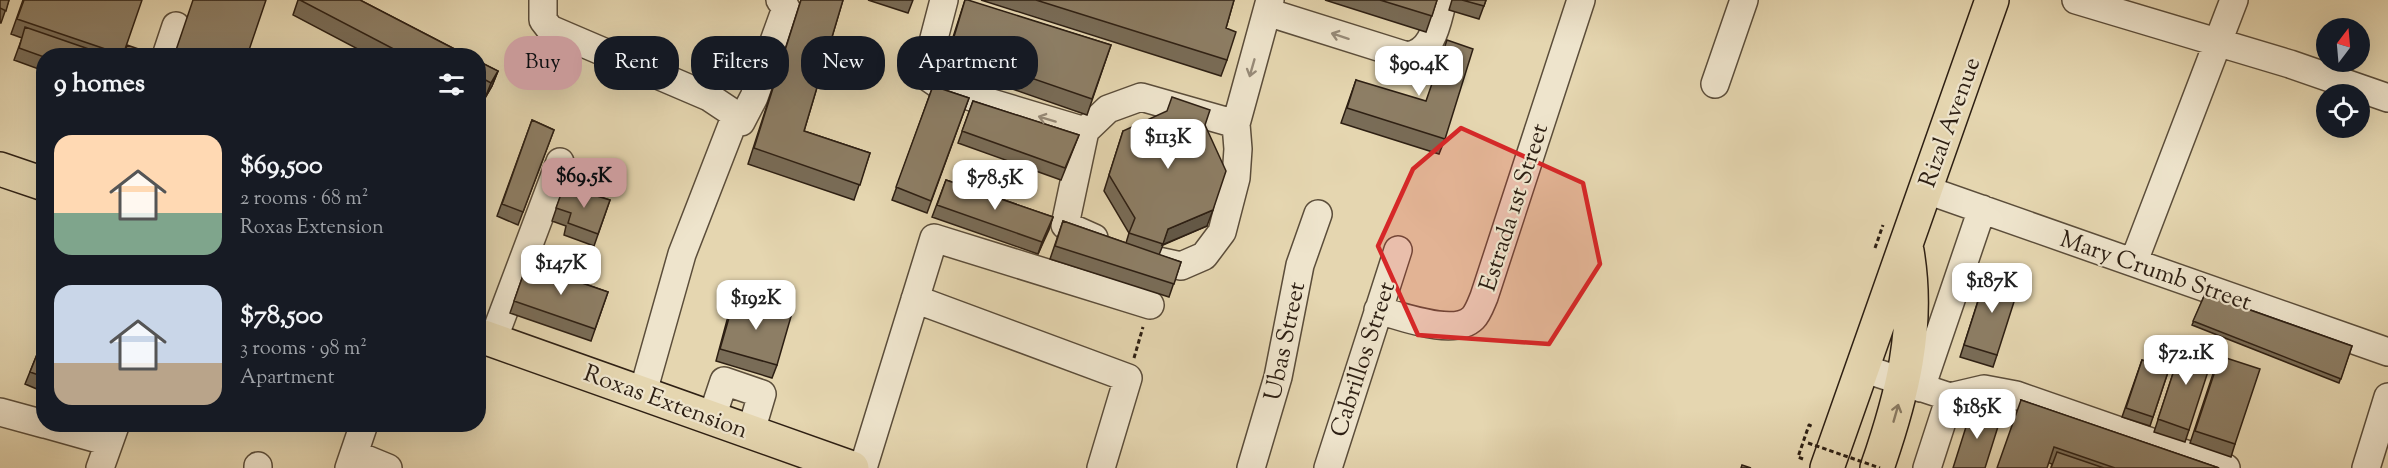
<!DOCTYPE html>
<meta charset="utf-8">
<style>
:root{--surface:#171b24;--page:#20242c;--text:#f1f3f6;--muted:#9ea1a6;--accent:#c59692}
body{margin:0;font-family:"Sorts Mill Goudy",serif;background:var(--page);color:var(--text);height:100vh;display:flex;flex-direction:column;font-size:22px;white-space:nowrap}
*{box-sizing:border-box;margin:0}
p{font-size:20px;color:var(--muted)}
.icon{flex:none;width:33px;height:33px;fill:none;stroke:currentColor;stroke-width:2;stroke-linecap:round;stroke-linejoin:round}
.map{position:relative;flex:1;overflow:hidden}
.side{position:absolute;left:36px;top:48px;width:450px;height:384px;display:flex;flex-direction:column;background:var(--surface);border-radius:24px;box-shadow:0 6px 24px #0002}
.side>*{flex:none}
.top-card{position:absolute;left:504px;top:36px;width:570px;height:54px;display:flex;gap:12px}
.needle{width:39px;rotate:16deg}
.tools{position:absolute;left:2316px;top:18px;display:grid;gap:12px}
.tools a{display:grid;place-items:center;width:54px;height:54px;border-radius:50%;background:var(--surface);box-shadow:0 6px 24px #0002;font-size:30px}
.price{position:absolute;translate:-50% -51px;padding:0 14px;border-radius:12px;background:#fff;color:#222;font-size:20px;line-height:39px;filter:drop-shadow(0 2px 3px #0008)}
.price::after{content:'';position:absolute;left:50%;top:36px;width:18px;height:14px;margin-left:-9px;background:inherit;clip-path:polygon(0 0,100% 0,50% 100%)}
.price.current{background:var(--accent);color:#111}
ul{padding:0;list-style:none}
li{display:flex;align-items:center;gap:18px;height:150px;padding:0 18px}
li span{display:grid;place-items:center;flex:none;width:168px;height:120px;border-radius:18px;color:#555}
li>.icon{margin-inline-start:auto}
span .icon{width:72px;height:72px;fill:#fffc;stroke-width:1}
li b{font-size:26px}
h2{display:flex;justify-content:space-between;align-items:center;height:72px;padding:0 18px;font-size:26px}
.chip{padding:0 21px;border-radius:24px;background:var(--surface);box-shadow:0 6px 24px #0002;font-size:21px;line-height:54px}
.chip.current{background:var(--accent);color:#111}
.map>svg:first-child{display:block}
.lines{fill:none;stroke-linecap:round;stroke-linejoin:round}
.minor-casing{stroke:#5b4d3a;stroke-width:30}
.major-casing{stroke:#2d1f13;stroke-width:36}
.path{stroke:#2d1f13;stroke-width:3;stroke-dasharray:4.5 3;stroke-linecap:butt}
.minor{stroke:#eee4cc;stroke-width:27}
.major{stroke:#e5d6b0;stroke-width:33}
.path-bridge{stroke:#2d1f13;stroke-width:3;stroke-dasharray:4.5 3;stroke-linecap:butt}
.wall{fill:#796c57;stroke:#2d1f13;stroke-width:1.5}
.shaded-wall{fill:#635847;stroke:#2d1f13;stroke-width:1.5}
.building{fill:#8d7e65;stroke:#2d1f13;stroke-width:1.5}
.oneway{stroke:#978b79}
.oneway2{stroke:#897a62}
.marked{fill:#d62828;fill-opacity:0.2;stroke:#d62828;stroke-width:4.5;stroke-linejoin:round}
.labels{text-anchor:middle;stroke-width:4.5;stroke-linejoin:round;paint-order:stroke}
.street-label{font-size:24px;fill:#2d1f13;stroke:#eee4cc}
</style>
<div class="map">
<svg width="2388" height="468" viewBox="0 0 2388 468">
<rect width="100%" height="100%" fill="#e5d6b0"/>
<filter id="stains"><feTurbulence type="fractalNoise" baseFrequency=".00333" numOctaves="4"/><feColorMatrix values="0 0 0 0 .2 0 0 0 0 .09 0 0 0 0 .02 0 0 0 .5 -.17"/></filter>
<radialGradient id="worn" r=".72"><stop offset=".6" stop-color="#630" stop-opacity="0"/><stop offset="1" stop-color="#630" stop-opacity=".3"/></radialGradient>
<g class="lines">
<g class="minor-casing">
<path id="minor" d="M 543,0 L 543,20 L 550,29 L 709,97 L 730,111 L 734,120 L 682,254 L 643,392
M 944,0 L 926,69 L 929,78 L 945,89 L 1085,131 L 1108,109 L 1141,97 L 1236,124
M 2076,0 L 2290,64 L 2388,98
M 1267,12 L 1407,56 C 1434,53 1437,21 1443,0
M 166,56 L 176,26
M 1715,84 L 1744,0
M 734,123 L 741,122 L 754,97 L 786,8 L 780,0
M 1085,131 L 1065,225 L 1094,238
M 1924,189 L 2388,352
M 1144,258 L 1181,266 L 1204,256 L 1222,232 L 1236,178 L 1238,149 L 1236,124 L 1270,0
M 2134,261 L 2234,0
M 915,299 L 1128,378 L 1101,468
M 1378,310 C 1401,316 1454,337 1473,318 C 1478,313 1481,304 1484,297 L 1581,0
M 493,340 L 560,162
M 1862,368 L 1950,397 L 1984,389 L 2016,395 L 2226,468
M 1921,388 L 1982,209
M 0,412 L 44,424
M 712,417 L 724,381 L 762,394 L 751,431
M 45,424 L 109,442
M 354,454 L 388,468
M 258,466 L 258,468
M 100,468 L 115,426
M 349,468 L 364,424
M 863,468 L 934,238 L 1150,305
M 1251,468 L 1278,377 L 1300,265 L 1318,214
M 1328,468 L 1398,250
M 1927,468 L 1950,397
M 2366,468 L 2388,397"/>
</g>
<g class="major-casing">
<path id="major" d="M 0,169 L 44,184
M 478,335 L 852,468
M 1827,468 L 1992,0
M 1877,468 C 1902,396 1920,328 1907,251"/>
</g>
<path class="path" d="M 1875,248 L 1883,225
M 1134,358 L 1143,327
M 1803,459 L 1798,457 L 1809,425 L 1814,427"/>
<use href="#minor" class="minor"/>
<use href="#major" class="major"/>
<path class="path-bridge" d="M 1808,443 L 1880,468"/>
</g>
<path class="wall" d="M 0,0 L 9,0 L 1,23 L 0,23 Z
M 23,0 L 123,56 L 44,56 L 44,71 L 14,60 L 22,38 L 11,34 Z
M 298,0 L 360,0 L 468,56 L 371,56 L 293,15 Z
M 801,0 L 843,0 L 804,131 L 870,153 L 854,200 L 748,164 Z
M 868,0 L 913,0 L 908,13 Z
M 965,0 L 1111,45 L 1087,115 L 944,65 Z
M 981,0 L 1234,0 L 1226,28 L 1227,60 L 1221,76 Z
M 1325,0 L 1437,0 L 1426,32 Z
M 1452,0 L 1486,0 L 1479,19 L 1449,10 Z
M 478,61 L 498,71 L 492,86 L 485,98 L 478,94 Z
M 1356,80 L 1445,139 L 1439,154 L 1341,123 Z
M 933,86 L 969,98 L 927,213 L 892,200 Z
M 973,101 L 1079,135 L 1061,180 L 958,143 Z
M 532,120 L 554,130 L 518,225 L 497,216 Z
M 1205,125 L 1207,226 L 1163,245 L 1159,255 L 1181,262 L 1169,297 L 1050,259 L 1063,221 L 1126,243 L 1129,233 L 1104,191 L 1123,131 Z
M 946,180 L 1053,217 L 1038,254 L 932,217 Z
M 564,186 L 610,200 L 594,246 L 564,235 L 566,226 L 552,221 Z
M 527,264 L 608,292 L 591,341 L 510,313 Z
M 1987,273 L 1997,355 L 1993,367 L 1960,357 Z
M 2205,294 L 2352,346 L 2339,383 L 2192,325 Z
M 735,297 L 777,365 L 772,378 L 716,361 L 730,309 Z
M 44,337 L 44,392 L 25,384 Z
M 2179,355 L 2189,430 L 2185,442 L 2154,432 Z
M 2142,360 L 2169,369 L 2150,426 L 2122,417 Z
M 2215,368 L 2235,444 L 2231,457 L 2190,443 Z
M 2021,400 L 2219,468 L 2051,468 L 2052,464 L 2049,463 Z"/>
<path class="shaded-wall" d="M 498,71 L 492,86 L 485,98 L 491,83 Z
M 1213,210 L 1207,226 L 1162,245 L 1168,229 Z
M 1053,217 L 1049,230 L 1038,254 L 1042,242 Z"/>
<path class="building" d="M 0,0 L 9,0 L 6,11 L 0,8 Z
M 24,0 L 142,0 L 123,55 L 17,19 Z
M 193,0 L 266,0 L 247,56 L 174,56 Z
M 300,0 L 360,0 L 468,56 L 407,56 Z
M 801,0 L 843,0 L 804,131 L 870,153 L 860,185 L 754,148 Z
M 965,0 L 968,0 L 1111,45 L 1092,99 L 950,50 Z
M 1036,0 L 1234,0 L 1226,28 L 1236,32 L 1227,60 Z
M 1380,0 L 1437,0 L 1432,16 Z
M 1462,0 L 1486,0 L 1484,6 Z
M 25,27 L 109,56 L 44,56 L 44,57 L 19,48 Z
M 1447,40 L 1473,49 L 1445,139 L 1347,108 L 1356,80 L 1426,101 Z
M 127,45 L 156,55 L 156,56 L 124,56 Z
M 478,61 L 498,71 L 491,83 L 480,77 L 478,80 Z
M 933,86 L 969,98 L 931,201 L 896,187 Z
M 1172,97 L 1210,110 L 1205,125 L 1226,171 L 1213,210 L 1168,229 L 1163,244 L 1129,233 L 1135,218 L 1109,175 L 1123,131 L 1167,111 Z
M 973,101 L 1079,135 L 1065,168 L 962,131 Z
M 532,120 L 554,130 L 523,212 L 502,204 Z
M 946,180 L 1053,217 L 1042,242 L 937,205 Z
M 564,186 L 610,200 L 598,234 L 568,223 L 571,213 L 556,208 Z
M 1063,221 L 1181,262 L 1174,284 L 1055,246 Z
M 527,264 L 608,292 L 595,329 L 514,301 Z
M 1987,273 L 2020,283 L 1997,355 L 1964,345 Z
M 2205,294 L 2352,346 L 2341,379 L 2193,321 Z
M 735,297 L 792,313 L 777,365 L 720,349 Z
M 44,337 L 44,377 L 30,372 Z
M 2183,343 L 2214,353 L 2189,430 L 2158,419 Z
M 2220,356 L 2260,369 L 2235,444 L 2195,431 Z
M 2142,360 L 2169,369 L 2153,417 L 2126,408 Z
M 2021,400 L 2219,468 L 2115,468 L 2054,447 L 2047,468 L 1997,468 Z
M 1972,408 L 2001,417 L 1985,468 L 1953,468 Z
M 2057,452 L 2104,468 L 2051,468 Z
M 1742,465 L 1751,468 L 1741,468 Z"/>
<defs><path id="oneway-shaft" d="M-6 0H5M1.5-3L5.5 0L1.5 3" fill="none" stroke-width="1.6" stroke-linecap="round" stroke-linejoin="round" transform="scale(1.5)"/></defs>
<g class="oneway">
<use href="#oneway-shaft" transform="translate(1340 36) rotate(-162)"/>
<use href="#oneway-shaft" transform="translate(1252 68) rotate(106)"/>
<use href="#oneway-shaft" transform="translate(1047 119) rotate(-163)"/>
</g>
<use class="oneway2" href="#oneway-shaft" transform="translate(1896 413) rotate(-74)"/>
<path class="marked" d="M 1461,128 L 1583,183 L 1600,264 L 1549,344 L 1418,335 L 1378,246 L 1413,169 Z"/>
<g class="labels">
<g class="street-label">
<text transform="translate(1949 122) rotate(-70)" y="8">Rizal Avenue</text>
<text transform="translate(1513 207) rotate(-72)" y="8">Estrada 1st Street</text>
<text transform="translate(2156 270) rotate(19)" y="8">Mary Crumb Street</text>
<text transform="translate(1284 341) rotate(-78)" y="8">Ubas Street</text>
<text transform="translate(1362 359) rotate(-72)" y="8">Cabrillos Street</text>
<text transform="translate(666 401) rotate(20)" y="8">Roxas Extension</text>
</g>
</g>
<rect width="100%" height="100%" filter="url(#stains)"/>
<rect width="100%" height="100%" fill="url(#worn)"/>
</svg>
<div class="tools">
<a><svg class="needle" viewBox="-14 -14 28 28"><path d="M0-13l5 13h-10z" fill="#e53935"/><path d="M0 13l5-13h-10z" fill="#9ea1a6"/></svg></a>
<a><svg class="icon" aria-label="locate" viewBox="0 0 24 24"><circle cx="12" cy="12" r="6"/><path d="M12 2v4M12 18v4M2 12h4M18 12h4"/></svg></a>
</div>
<b class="price" style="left:1419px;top:97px">$90.4K</b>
<b class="price" style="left:1168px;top:170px">$113K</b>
<b class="price current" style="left:584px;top:209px">$69.5K</b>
<b class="price" style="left:995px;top:211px">$78.5K</b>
<b class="price" style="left:561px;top:296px">$147K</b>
<b class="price" style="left:1992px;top:314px">$187K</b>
<b class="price" style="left:756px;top:331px">$192K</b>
<b class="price" style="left:2186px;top:386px">$72.1K</b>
<b class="price" style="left:1977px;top:440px">$185K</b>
<div class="top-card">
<a class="chip current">Buy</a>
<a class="chip">Rent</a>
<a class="chip">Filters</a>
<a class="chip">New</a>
<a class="chip">Apartment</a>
</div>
<section class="side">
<h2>9 homes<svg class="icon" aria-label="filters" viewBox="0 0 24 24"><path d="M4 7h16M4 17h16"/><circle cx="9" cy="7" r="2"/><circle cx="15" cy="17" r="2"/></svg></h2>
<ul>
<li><span style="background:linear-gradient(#ffd9b3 65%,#7fa58c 0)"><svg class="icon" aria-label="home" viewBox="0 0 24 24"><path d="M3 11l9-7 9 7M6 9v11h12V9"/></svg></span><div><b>$69,500</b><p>2 rooms · 68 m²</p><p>Roxas Extension</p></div></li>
<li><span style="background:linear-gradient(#c9d6e8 65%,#b9a48a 0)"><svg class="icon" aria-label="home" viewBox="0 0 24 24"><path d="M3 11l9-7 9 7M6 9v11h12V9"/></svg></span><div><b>$78,500</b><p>3 rooms · 98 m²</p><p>Apartment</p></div></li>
</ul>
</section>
</div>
